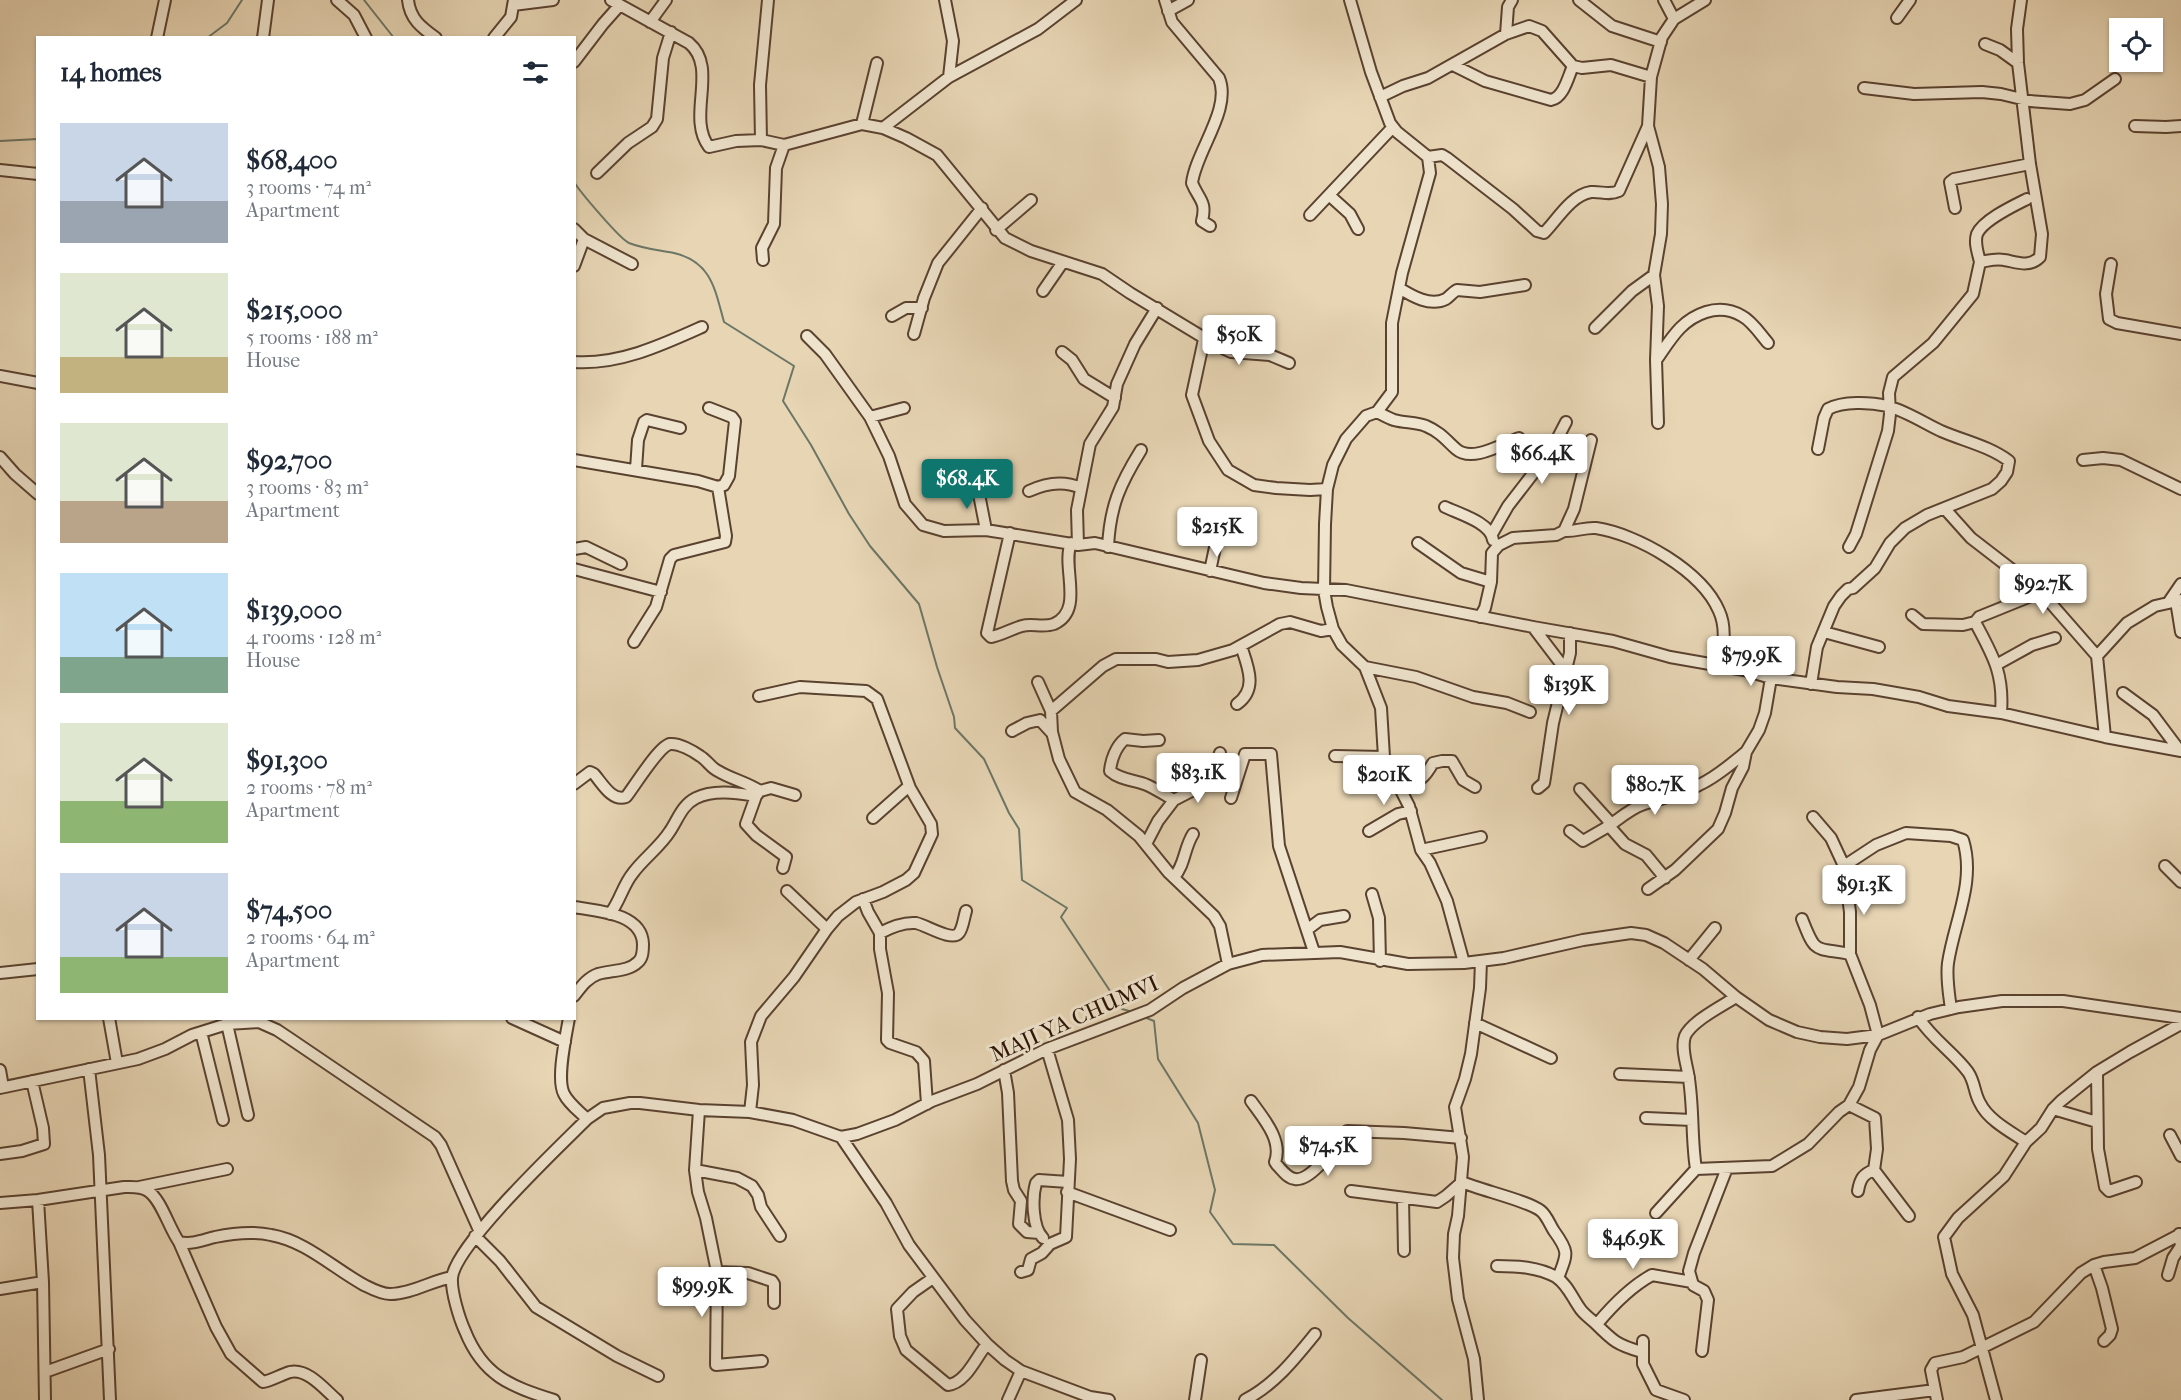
<!DOCTYPE html>
<meta charset="utf-8">
<style>
:root{--surface:#fff;--page:#f2f2f3;--text:#1f2937;--muted:#747a83;--accent:#0f766e}
body{margin:0;font-family:"IM FELL French Canon",serif;background:var(--page);color:var(--text);height:100vh;display:flex;flex-direction:column;font-size:22px;white-space:nowrap}
*{box-sizing:border-box;margin:0}
p{font-size:20px;color:var(--muted)}
.icon{flex:none;width:33px;height:33px;fill:none;stroke:currentColor;stroke-width:2;stroke-linecap:round;stroke-linejoin:round}
.map{position:relative;flex:1;overflow:hidden}
.panel{position:absolute;left:36px;top:36px;width:540px;height:984px;display:flex;flex-direction:column;background:var(--surface);border-radius:0px;box-shadow:0 2px 4px #0004}
.panel>*{flex:none}
.tools{position:absolute;left:2109px;top:18px;display:grid;gap:12px}
.tools a{display:grid;place-items:center;width:54px;height:54px;border-radius:0px;background:var(--surface);box-shadow:0 2px 4px #0004;font-size:30px}
.price{position:absolute;translate:-50% -51px;padding:0 14px;border-radius:6px;background:#fff;color:#222;font-size:20px;line-height:39px;filter:drop-shadow(0 2px 3px #0008)}
.price::after{content:'';position:absolute;left:50%;top:36px;width:18px;height:14px;margin-left:-9px;background:inherit;clip-path:polygon(0 0,100% 0,50% 100%)}
.price.on{background:var(--accent);color:#fff}
ul{padding:0;list-style:none}
li{display:flex;align-items:center;gap:18px;height:150px;padding:0 24px}
li span{display:grid;place-items:center;flex:none;width:168px;height:120px;border-radius:0px;color:#555}
li>.icon{margin-inline-start:auto}
span .icon{width:72px;height:72px;fill:#fffc;stroke-width:1}
li b{font-size:26px}
h2{display:flex;justify-content:space-between;align-items:center;height:72px;padding:0 24px;font-size:26px}
.map>svg:first-child{display:block}
.lines{fill:none;stroke-linecap:round;stroke-linejoin:round}
.stream{stroke:#6c7666;stroke-width:2}
.minor-casing{stroke:#5a4230;stroke-width:14}
.minor{stroke:#efe4ce;stroke-width:10}
.labels{text-anchor:middle;stroke-width:6;stroke-linejoin:round;paint-order:stroke}
.street-label{font-size:22px;fill:#2b1104;stroke:#efe4ce}
</style>
<div class="map">
<svg width="2181" height="1400" viewBox="0 0 2181 1400">
<rect width="100%" height="100%" fill="#e7d5b4"/>
<filter id="stains"><feTurbulence type="fractalNoise" baseFrequency=".00333" numOctaves="4"/><feColorMatrix values="0 0 0 0 .2 0 0 0 0 .09 0 0 0 0 .02 0 0 0 .5 -.17"/></filter>
<radialGradient id="worn" r=".72"><stop offset=".6" stop-color="#630" stop-opacity="0"/><stop offset="1" stop-color="#630" stop-opacity=".3"/></radialGradient>
<g class="lines">
<path class="stream" d="M 364,0 L 394,38
M 207,38 L 227,23 L 242,0
M 0,141 L 38,139
M 574,182 C 581,193 620,239 629,243 C 644,249 659,250 674,253 C 712,262 715,290 724,322 L 794,366 L 783,401 L 811,445 L 849,514 L 870,546 L 919,604 L 937,667 L 954,717 L 955,728 L 984,759 L 1009,813 L 1019,829 L 1022,880 L 1067,908 L 1061,917 L 1122,1009 L 1133,1012
M 1144,1017 L 1154,1021 L 1158,1059 L 1198,1123 L 1215,1190 L 1210,1212 L 1233,1244 L 1274,1245 L 1348,1318 L 1442,1400"/>
<g class="minor-casing">
<path id="minor" d="M 337,0 L 354,15 L 366,38
M 408,0 C 410,19 421,27 436,38
M 611,0 L 689,43 C 719,68 686,117 709,147 L 736,141 L 761,140
M 768,0 L 760,85 L 761,140 L 784,145 L 862,124 L 883,128 L 906,138 L 937,155 L 1005,238 L 1031,251 L 1102,274 L 1130,293 L 1201,336 L 1204,339 L 1203,344 L 1192,395 L 1209,441 L 1228,470 L 1254,485 L 1276,488 L 1310,490 L 1327,489
M 945,0 L 953,41 L 949,77
M 1165,0 L 1172,22 L 1219,78 C 1232,109 1196,151 1192,183 C 1199,200 1207,201 1202,221 L 1210,226
M 1350,0 L 1371,72 L 1390,123 L 1397,132 L 1428,157 L 1430,173 L 1402,273 L 1392,323 L 1392,392 L 1377,412 L 1366,416 L 1346,439 L 1333,465 L 1327,489 L 1325,524 L 1324,590 L 1327,607 L 1333,629 L 1342,645 L 1365,667 L 1416,677 L 1473,697 L 1507,703 L 1530,712
M 1579,0 L 1612,26 L 1661,42
M 1664,0 L 1674,19
M 513,5 L 553,0
M 1168,11 L 1188,0
M 1897,18 L 1910,0
M 650,22 L 666,0
M 1506,34 L 1508,7 L 1512,0
M 157,38 L 165,0
M 263,38 L 268,0
M 494,38 L 511,17 L 514,0
M 1985,44 L 2000,50 L 2018,63
M 574,62 L 603,24 L 619,6
M 1453,65 L 1485,81 L 1551,100 C 1564,97 1568,77 1573,66
M 1864,88 L 1914,94 L 1982,92 L 2001,94 L 2030,101 L 2070,104 L 2085,100 L 2115,79
M 1380,97 L 1403,86 L 1428,78 L 1506,34 L 1529,26 L 1542,31 L 1573,66 L 1582,68 L 1611,65 L 1651,77
M 862,124 L 877,63
M 2135,126 L 2166,127 L 2181,126
M 883,128 L 949,77 L 1038,29 L 1076,0
M 1428,157 L 1442,155 L 1447,158 L 1513,209 L 1537,231 L 1544,233 C 1557,220 1571,195 1591,192 C 1601,191 1608,196 1619,191 L 1648,126
M 0,170 L 38,174
M 597,173 L 628,143 L 652,127 L 657,119 L 663,58 L 671,32
M 1329,195 L 1350,214 L 1358,229
M 1955,208 L 1950,182 L 1954,179 L 2030,164
M 1310,215 L 1393,127
M 574,229 L 584,239 L 632,264
M 996,230 L 1031,200
M 763,260 L 762,248 L 774,224 L 776,168 L 784,145
M 1980,262 C 1978,253 1974,243 1977,234 C 1983,220 2013,206 2027,199
M 2111,264 L 2106,294 L 2109,319 L 2117,323 L 2181,334
M 574,266 L 584,239
M 1399,288 C 1412,296 1430,307 1446,299 C 1450,296 1453,292 1457,290 L 1480,292 L 1525,285
M 1043,291 L 1063,262
M 892,316 L 906,308 L 922,308
M 1595,328 L 1632,291 L 1654,275
M 914,334 L 924,298 L 938,263 L 982,208
M 807,336 L 825,354 L 870,417 L 889,456 L 905,504 L 923,525 L 944,531 L 986,530 L 1078,545 L 1095,543 L 1264,583 L 1301,588 L 1346,590 L 1533,627 L 1613,641 L 1670,657 L 1744,670 L 1771,678 L 1837,687 L 1873,689 L 1919,697 L 1948,706 L 2001,713 L 2105,737 L 2181,751
M 1204,339 L 1231,352 L 1270,355 L 1289,363
M 1062,352 L 1072,360 L 1084,379 L 1115,398
M 1657,359 C 1671,339 1681,320 1706,312 C 1719,308 1730,309 1742,316 C 1752,321 1761,335 1768,343
M 574,362 C 619,365 662,345 702,327
M 0,376 L 38,383
M 1377,412 C 1383,415 1388,418 1394,420 C 1405,423 1416,422 1426,426 C 1440,432 1446,440 1456,449 C 1472,463 1502,444 1519,438
M 870,417 L 904,408
M 1658,423 L 1656,360 L 1658,306 L 1654,275 L 1661,234 L 1662,204 L 1659,167 L 1648,126 L 1651,77 L 1662,37 L 1674,19 L 1705,0
M 0,457 L 15,474 L 38,494
M 574,460 L 698,481 L 718,487
M 2083,460 L 2103,458 L 2121,460 L 2181,489
M 636,469 L 638,440 L 644,422 L 647,420 L 680,428
M 977,484 L 986,530
M 1029,491 C 1046,483 1063,480 1081,488
M 1445,507 C 1460,514 1491,523 1493,540
M 1945,509 L 1971,538 L 2041,592
M 1564,531 C 1576,532 1584,527 1596,528 C 1637,534 1702,571 1719,611 C 1727,628 1723,648 1720,665
M 1010,533 L 987,633 L 991,637 C 1002,635 1011,629 1022,626 C 1032,623 1043,628 1054,624 C 1085,610 1061,567 1071,543
M 1492,534 L 1508,506 L 1552,449 L 1566,422
M 1418,543 L 1461,573 L 1491,582
M 1078,545 L 1077,510 L 1090,444 L 1113,407 L 1117,384 L 1135,344 L 1157,308
M 1108,547 C 1110,506 1120,484 1141,450
M 1849,547 L 1856,534 L 1888,431 L 1890,414 L 1889,393 L 1893,377 L 1933,343 L 1973,294 L 1980,262 C 1987,261 1996,258 2004,260 C 2017,262 2029,268 2040,257 L 2042,234 L 2030,164 L 2018,63 L 2017,29 L 2021,0
M 574,549 L 586,547 L 621,564
M 574,569 L 661,592
M 1210,571 L 1221,519
M 2176,601 L 2181,632
M 2168,603 L 2181,584
M 1912,615 L 1923,624 L 1963,625 L 1975,622 C 1993,656 2004,673 2001,713
M 1480,617 L 1485,608 L 1491,582 L 1492,553 L 1499,545 L 1513,538 L 1556,535 L 1564,531 L 1574,509 L 1591,440
M 1975,622 L 1979,617 L 2041,592 L 2097,656 L 2105,737
M 1533,627 L 1568,673 L 1582,687
M 1824,632 L 1879,647
M 634,642 L 656,607 L 670,559 L 674,555 L 725,542 L 726,536 L 718,487 L 724,485 L 729,476 L 735,421 L 732,417 L 709,408
M 2097,656 L 2127,623 L 2155,606 L 2181,600
M 1996,665 L 2032,645 L 2055,638
M 1365,667 L 1381,708 L 1384,757 L 1409,806 L 1421,850 L 1430,863 L 1447,901 L 1464,963
M 1038,682 L 1051,711
M 1811,684 L 1817,647 L 1834,606 L 1841,596 L 1848,589 L 1853,588 L 1875,568 L 1890,543 L 1905,528 L 1927,515 L 1992,489 L 2001,481 L 2007,472 L 2009,461 C 1989,446 1964,441 1941,431 C 1924,423 1906,411 1887,406 C 1870,402 1843,401 1828,409 L 1824,418 L 1818,449
M 2123,693 L 2153,715 L 2180,751
M 1237,704 C 1258,689 1248,667 1241,646
M 1012,731 L 1027,723 L 1040,720 L 1051,732
M 1159,740 L 1143,741 L 1125,739 C 1116,746 1111,760 1110,771 C 1120,780 1135,780 1147,785 C 1156,789 1165,795 1174,800
M 1335,756 L 1384,757
M 574,784 L 590,772 L 594,774 C 602,783 612,802 626,797 C 634,787 659,746 670,744 C 679,743 693,751 700,756 C 707,760 711,768 718,771 C 731,779 746,782 760,791 L 771,788 L 795,795
M 1399,785 C 1421,779 1422,782 1433,763 L 1442,761 L 1452,761 L 1463,780 L 1475,787
M 1538,788 L 1544,783 L 1545,777 L 1553,723 L 1570,653 L 1570,633
M 1580,789 L 1608,820 L 1609,826 C 1620,818 1631,808 1644,804 C 1663,798 1683,794 1701,784 C 1718,776 1732,763 1746,752
M 756,796 L 746,824 L 756,835 L 786,857 L 783,868
M 1231,798 L 1245,754 L 1271,754 L 1279,846 L 1314,952
M 873,818 L 909,786
M 1369,831 L 1398,814 L 1411,811
M 1570,831 L 1583,841 L 1609,826 L 1625,844 L 1646,855 L 1665,878
M 1146,844 L 1158,821 L 1174,800 L 1205,784 L 1212,775 L 1220,753
M 1421,850 L 1481,837
M 1844,866 L 1876,845 L 1906,833 L 1951,836 L 1963,840 C 1976,882 1954,922 1948,963 C 1946,978 1949,994 1951,1009
M 2165,866 L 2181,882
M 1174,877 C 1185,865 1184,848 1193,834
M 1648,889 L 1675,870 L 1718,829 L 1725,813 L 1732,788 L 1743,767 L 1746,752 L 1759,730 L 1765,713 L 1771,678
M 787,891 L 827,929
M 1372,894 L 1379,918 L 1380,961
M 863,899 L 868,912 L 880,933
M 574,907 C 597,911 642,913 643,944 C 643,950 643,958 638,962 C 628,972 611,970 598,974 C 587,978 581,987 574,996
M 610,914 C 620,901 623,885 633,873 C 644,858 660,847 670,831 C 678,819 682,805 696,798 C 714,789 737,793 756,796 L 760,791
M 1802,919 C 1816,955 1814,947 1850,954
M 1308,929 L 1320,920 L 1344,916
M 1689,960 L 1715,928
M 1228,964 L 1220,926 L 1214,916 L 1169,873 L 1139,836 L 1107,810 L 1075,792 L 1059,759 L 1052,732 L 1051,711 L 1103,666 L 1116,659 L 1156,659 L 1168,662 L 1198,660 L 1233,650 L 1280,624 L 1290,622 L 1321,631 L 1333,629
M 0,973 L 38,969
M 1918,1017 C 1932,1039 1953,1052 1968,1072 C 1975,1082 1974,1093 1980,1103 C 1988,1120 2011,1132 2026,1142
M 109,1018 L 117,1063
M 512,1018 L 565,1042
M 569,1018 C 566,1036 556,1079 564,1094 C 569,1104 579,1111 587,1119
M 1475,1023 L 1551,1058
M 227,1024 L 248,1115
M 201,1032 L 223,1120
M 89,1069 L 99,1155 L 110,1400
M 0,1070 L 3,1087
M 1004,1070 L 1008,1093 L 1012,1181 L 1014,1190 L 1021,1201 L 1019,1224 L 1027,1232 L 1039,1233
M 2097,1072 L 2098,1149 L 2105,1187 L 2109,1191 L 2136,1182
M 1620,1074 L 1689,1077
M 0,1088 L 138,1059 L 165,1049 L 192,1035 L 227,1024 L 259,1022 L 277,1030 L 289,1038 L 435,1137 L 441,1145 L 479,1230
M 1251,1101 C 1263,1118 1283,1140 1275,1162 L 1277,1165 C 1282,1170 1287,1178 1295,1179 C 1312,1182 1337,1143 1347,1131 L 1404,1133 L 1461,1138
M 927,1104 L 924,1061 L 916,1052 L 890,1043 L 887,1040 L 888,993 L 880,949 L 880,933 C 891,927 903,922 916,923 C 926,925 952,942 959,933 C 963,928 964,917 966,911
M 1849,1105 L 1875,1118 L 1877,1149 L 1874,1170 L 1909,1216
M 2053,1109 L 2097,1122
M 699,1110 L 695,1170 L 698,1192 L 706,1218 L 717,1272 L 748,1273 L 772,1281 L 774,1284 L 774,1303
M 750,1112 L 753,1085 L 751,1042 L 761,1016 L 794,977 L 827,929 L 838,916 L 856,902 L 883,892 L 906,880 L 914,873 L 932,834 L 931,824 L 910,788 L 877,699 L 866,691 L 800,687 L 759,696
M 1646,1118 L 1692,1120
M 2170,1135 L 2181,1156
M 841,1137 L 886,1203 L 909,1245 L 965,1320 L 987,1344 L 1005,1360 L 1021,1371 L 1090,1397 L 1109,1400
M 0,1154 L 22,1151 L 44,1144 L 43,1128 L 32,1081
M 1696,1169 C 1691,1138 1694,1105 1688,1073 C 1686,1062 1681,1047 1685,1036 C 1692,1021 1722,1006 1736,997
M 695,1170 L 737,1178 L 752,1186 L 758,1195 L 761,1207 L 780,1236
M 139,1187 L 227,1169
M 1351,1191 L 1437,1202 L 1446,1196 L 1462,1182 C 1480,1190 1529,1201 1541,1211 C 1547,1216 1550,1225 1554,1231 C 1570,1253 1567,1254 1558,1278
M 1858,1191 C 1860,1179 1863,1174 1874,1170
M 1067,1192 L 1170,1230
M 1403,1199 L 1404,1251
M 38,1200 L 43,1282 L 45,1400
M 0,1203 L 38,1200 L 124,1187 C 132,1187 141,1186 148,1191 C 161,1199 169,1228 179,1242 C 192,1245 203,1240 215,1237 C 234,1233 252,1231 271,1235 C 306,1241 333,1268 364,1285 C 372,1289 381,1294 390,1294 C 411,1294 431,1281 452,1277
M 1656,1213 L 1696,1169 L 1772,1166 L 1808,1144 L 1839,1112 L 1849,1105 L 1859,1087 L 1870,1050 L 1878,1035 L 1870,1005 L 1850,954 L 1850,912 L 1844,866 L 1831,838 L 1813,817
M 475,1236 L 500,1261 L 536,1307 L 617,1356 L 658,1376
M 1043,1238 C 1032,1227 1032,1197 1036,1183 L 1039,1180 L 1068,1182
M 179,1242 L 216,1327 L 231,1354 L 263,1382 C 273,1380 280,1375 290,1372 C 308,1368 325,1390 337,1400
M 2094,1265 L 2102,1288 L 2112,1329 L 2110,1335 L 2104,1341
M 1497,1266 C 1517,1266 1538,1267 1556,1277 C 1567,1284 1572,1297 1579,1307 C 1583,1314 1590,1318 1595,1323 C 1613,1341 1617,1345 1642,1352
M 717,1272 L 716,1365 L 762,1361
M 1021,1272 L 1028,1270 L 1031,1259 L 1042,1253 L 1050,1244 L 1066,1237 L 1070,1159 L 1068,1120 L 1047,1049
M 2168,1275 L 2173,1258 L 2181,1246 L 2179,1234
M 933,1278 L 913,1292 L 897,1309 L 900,1336 L 906,1350 L 948,1385 C 966,1383 976,1357 987,1344
M 0,1289 L 43,1282
M 1597,1324 C 1612,1306 1630,1287 1652,1275 L 1692,1282
M 1643,1341 L 1643,1364 L 1656,1390 L 1684,1400
M 1702,1351 L 1708,1300 L 1704,1291 L 1693,1285 L 1689,1271 L 1694,1253 L 1727,1168
M 45,1372 L 109,1349
M 554,1400 C 510,1386 483,1376 465,1331 C 459,1318 451,1291 452,1278 C 455,1245 560,1146 587,1119 L 603,1108 L 630,1103 L 640,1103 L 699,1110 L 750,1112 L 793,1120 L 841,1137 L 857,1134 L 895,1120 L 932,1101 L 977,1084 L 1047,1049 L 1150,1010 L 1183,988 L 1228,964 L 1262,955 L 1340,952 L 1408,964 L 1464,963 L 1504,958 L 1583,940 L 1631,933 L 1646,935 L 1664,943 L 1703,969 L 1736,997 L 1769,1020 L 1797,1032 L 1820,1037 L 1847,1039 L 1878,1035 L 1930,1014 L 1959,1007 L 2002,1001 L 2063,1001 L 2181,1018
M 1008,1400 L 1021,1371
M 1195,1400 L 1201,1360
M 1245,1400 C 1274,1385 1294,1360 1315,1334
M 1478,1400 L 1474,1359 L 1458,1299 L 1453,1258 L 1454,1234 L 1458,1216 L 1463,1157 L 1455,1107 L 1465,1079 L 1471,1054 L 1480,988 L 1481,961
M 1856,1400 L 1935,1390
M 1937,1400 L 1931,1370 L 1935,1363 L 1963,1357 L 2034,1322 L 2081,1273 L 2094,1265 L 2104,1262 L 2135,1258 L 2181,1234
M 1996,1400 L 1973,1315 L 1952,1274 L 1944,1237 L 1958,1218 L 2004,1176 L 2026,1142 L 2041,1128 L 2053,1109 L 2061,1101 L 2097,1072 L 2130,1052 L 2181,1024"/>
</g>
<use href="#minor" class="minor"/>
</g>
<g class="labels">
<g class="street-label">
<text transform="translate(1074 1018) rotate(-24)" y="8">MAJI YA CHUMVI</text>
</g>
</g>
<rect width="100%" height="100%" filter="url(#stains)"/>
<rect width="100%" height="100%" fill="url(#worn)"/>
</svg>
<div class="tools">
<a><svg class="icon" aria-label="locate" viewBox="0 0 24 24"><circle cx="12" cy="12" r="6"/><path d="M12 2v4M12 18v4M2 12h4M18 12h4"/></svg></a>
</div>
<b class="price" style="left:1239px;top:366px">$50K</b>
<b class="price" style="left:1542px;top:485px">$66.4K</b>
<b class="price on" style="left:967px;top:510px">$68.4K</b>
<b class="price" style="left:1217px;top:558px">$215K</b>
<b class="price" style="left:2043px;top:615px">$92.7K</b>
<b class="price" style="left:1751px;top:687px">$79.9K</b>
<b class="price" style="left:1569px;top:716px">$139K</b>
<b class="price" style="left:1198px;top:804px">$83.1K</b>
<b class="price" style="left:1384px;top:806px">$201K</b>
<b class="price" style="left:1655px;top:816px">$80.7K</b>
<b class="price" style="left:1864px;top:916px">$91.3K</b>
<b class="price" style="left:1328px;top:1177px">$74.5K</b>
<b class="price" style="left:1633px;top:1270px">$46.9K</b>
<b class="price" style="left:702px;top:1318px">$99.9K</b>
<section class="panel">
<h2>14 homes<svg class="icon" aria-label="filters" viewBox="0 0 24 24"><path d="M4 7h16M4 17h16"/><circle cx="9" cy="7" r="2"/><circle cx="15" cy="17" r="2"/></svg></h2>
<ul>
<li><span style="background:linear-gradient(#c9d6e8 65%,#9aa5b1 0)"><svg class="icon" aria-label="home" viewBox="0 0 24 24"><path d="M3 11l9-7 9 7M6 9v11h12V9"/></svg></span><div><b>$68,400</b><p>3 rooms · 74 m²</p><p>Apartment</p></div></li>
<li><span style="background:linear-gradient(#dfe7d0 70%,#c2b280 0)"><svg class="icon" aria-label="home" viewBox="0 0 24 24"><path d="M3 11l9-7 9 7M6 9v11h12V9"/></svg></span><div><b>$215,000</b><p>5 rooms · 188 m²</p><p>House</p></div></li>
<li><span style="background:linear-gradient(#dfe7d0 65%,#b9a48a 0)"><svg class="icon" aria-label="home" viewBox="0 0 24 24"><path d="M3 11l9-7 9 7M6 9v11h12V9"/></svg></span><div><b>$92,700</b><p>3 rooms · 83 m²</p><p>Apartment</p></div></li>
<li><span style="background:linear-gradient(#bfe0f5 70%,#7fa58c 0)"><svg class="icon" aria-label="home" viewBox="0 0 24 24"><path d="M3 11l9-7 9 7M6 9v11h12V9"/></svg></span><div><b>$139,000</b><p>4 rooms · 128 m²</p><p>House</p></div></li>
<li><span style="background:linear-gradient(#dfe7d0 65%,#8fb573 0)"><svg class="icon" aria-label="home" viewBox="0 0 24 24"><path d="M3 11l9-7 9 7M6 9v11h12V9"/></svg></span><div><b>$91,300</b><p>2 rooms · 78 m²</p><p>Apartment</p></div></li>
<li><span style="background:linear-gradient(#c9d6e8 70%,#8fb573 0)"><svg class="icon" aria-label="home" viewBox="0 0 24 24"><path d="M3 11l9-7 9 7M6 9v11h12V9"/></svg></span><div><b>$74,500</b><p>2 rooms · 64 m²</p><p>Apartment</p></div></li>
</ul>
</section>
</div>
